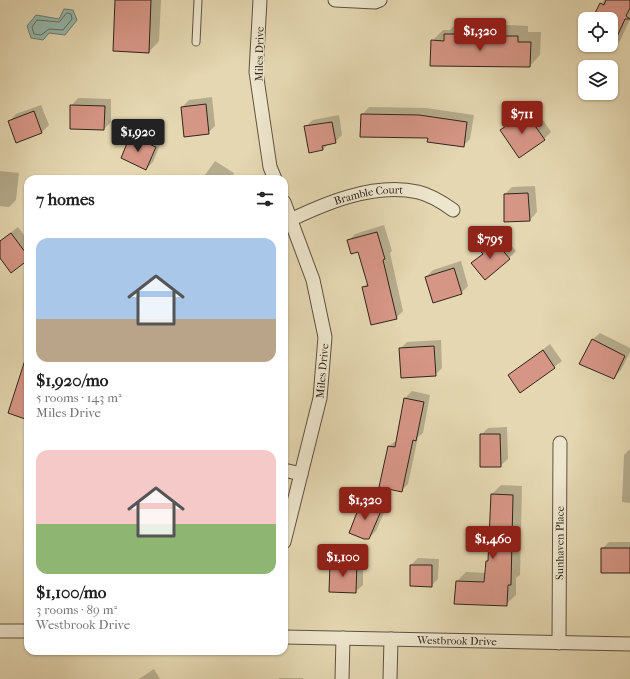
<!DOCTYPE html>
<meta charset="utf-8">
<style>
:root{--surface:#fff;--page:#f6f6f6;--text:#222;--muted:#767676;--accent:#8f2418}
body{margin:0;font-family:"IM FELL French Canon",serif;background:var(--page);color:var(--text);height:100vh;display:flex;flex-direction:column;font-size:15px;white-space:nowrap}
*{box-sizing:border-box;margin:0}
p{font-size:13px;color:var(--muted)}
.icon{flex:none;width:22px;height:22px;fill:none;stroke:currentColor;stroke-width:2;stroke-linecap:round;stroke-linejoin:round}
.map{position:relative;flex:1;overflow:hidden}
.side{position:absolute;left:24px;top:175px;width:264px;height:480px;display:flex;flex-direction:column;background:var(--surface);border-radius:12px;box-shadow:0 1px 3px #0004}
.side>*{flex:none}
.tools{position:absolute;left:578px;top:12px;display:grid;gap:8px}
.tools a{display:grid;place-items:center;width:40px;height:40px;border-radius:8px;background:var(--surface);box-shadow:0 1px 3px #0004;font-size:20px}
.price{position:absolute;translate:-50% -34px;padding:0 9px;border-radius:4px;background:var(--accent);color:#fff;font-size:13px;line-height:26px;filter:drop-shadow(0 1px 2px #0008)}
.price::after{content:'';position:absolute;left:50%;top:24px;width:12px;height:9px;margin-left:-6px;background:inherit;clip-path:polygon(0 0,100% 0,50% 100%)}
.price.selected{background:#222;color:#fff}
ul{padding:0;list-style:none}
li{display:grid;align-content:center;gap:8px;height:212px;padding:0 12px}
li span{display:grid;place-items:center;height:124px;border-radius:12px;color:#555}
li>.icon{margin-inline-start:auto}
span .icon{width:72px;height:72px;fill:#fffc;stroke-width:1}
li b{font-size:17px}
h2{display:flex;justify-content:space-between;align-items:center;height:48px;padding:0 12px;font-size:17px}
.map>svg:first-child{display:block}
.water{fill:#95b9ad;stroke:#6d7e73}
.shadow{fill:#0003}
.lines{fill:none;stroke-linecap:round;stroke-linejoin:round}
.shore{stroke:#636f64;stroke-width:1}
.building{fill:#d69686;stroke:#31251b}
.lane-casing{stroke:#5e5240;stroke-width:9}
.street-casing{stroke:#5e5240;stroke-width:15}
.lane{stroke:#ede5cc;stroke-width:7}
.street{stroke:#ede5cc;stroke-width:13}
.labels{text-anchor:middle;stroke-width:3;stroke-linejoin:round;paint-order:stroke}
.street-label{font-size:11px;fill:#31251b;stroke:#ede5cc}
</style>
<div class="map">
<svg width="630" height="679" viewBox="0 0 630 679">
<rect width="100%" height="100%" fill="#e4d7b1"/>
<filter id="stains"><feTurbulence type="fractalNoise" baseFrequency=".005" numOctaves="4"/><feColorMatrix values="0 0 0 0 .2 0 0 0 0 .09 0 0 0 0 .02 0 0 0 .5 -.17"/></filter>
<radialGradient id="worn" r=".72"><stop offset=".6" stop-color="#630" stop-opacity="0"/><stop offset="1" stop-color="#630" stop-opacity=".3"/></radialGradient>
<path class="water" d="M 64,9 L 73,10 L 77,20 L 65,35 L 49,33 L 43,40 L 31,38 L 27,26 L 36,15 L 59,19 Z"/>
<path class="shadow" d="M 116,0 L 161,0 L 159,41 L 149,52 Z
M 604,0 L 630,0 L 630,19 L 620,41 L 610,51 L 596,45 L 611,45 L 611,19 L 594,19 L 601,4 Z
M 456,24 L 478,24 L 478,29 L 501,30 L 506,25 L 528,26 L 528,32 L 541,32 L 540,55 L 530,66 L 432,41 L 443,30 L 450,30 Z
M 212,97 L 215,126 L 208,133 L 182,107 L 189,100 Z
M 78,98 L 111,99 L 111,122 L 104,129 L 71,106 Z
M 41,105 L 49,125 L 42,132 L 9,122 L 16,114 Z
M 534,106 L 551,132 L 544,139 L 501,130 L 509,123 Z
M 369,107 L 426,108 L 474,115 L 470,139 L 463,146 L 429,137 L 362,115 Z
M 339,115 L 342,135 L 335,142 L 328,144 L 323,150 L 305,127 L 313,120 Z
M 138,130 L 162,140 L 153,162 L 146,169 L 131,137 Z
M 215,161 L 234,173 L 231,179 L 202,179 Z
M 0,171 L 19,173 L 16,200 L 9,207 L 0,206 Z
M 535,186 L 537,212 L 530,220 L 505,221 L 505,194 L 512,187 Z
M 384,225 L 392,251 L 390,253 L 403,311 L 396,318 L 363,287 L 368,283 L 359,250 L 348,241 L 355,234 Z
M 18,227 L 28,240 L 28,259 L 0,256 L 0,241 Z
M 501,233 L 516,251 L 509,258 L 473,263 L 483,253 L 488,244 Z
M 461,261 L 468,286 L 461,293 L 426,277 L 433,270 Z
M 600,333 L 630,348 L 630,352 L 621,370 L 614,377 L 592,340 Z
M 441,340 L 442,368 L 435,375 L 400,349 L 407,342 Z
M 550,344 L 562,361 L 521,392 L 509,375 Z
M 412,391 L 430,395 L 423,433 L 418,437 L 408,484 L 401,491 L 389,446 L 397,440 L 405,398 Z
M 507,427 L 508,459 L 500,466 L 481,435 L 488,428 Z
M 630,449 L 630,503 L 622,502 L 624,455 Z
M 501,485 L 522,486 L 520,575 L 516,578 L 516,595 L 506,604 L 457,581 L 466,572 L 486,573 L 487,562 L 489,559 L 492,494 Z
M 369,496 L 388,504 L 376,531 L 369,538 L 362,503 Z
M 609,542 L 630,542 L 630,572 L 602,549 Z
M 338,555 L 363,556 L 363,585 L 355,592 L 331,563 Z
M 418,558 L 439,559 L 438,579 L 431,586 L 411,565 Z
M 154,669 L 160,679 L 139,679 Z
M 279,678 L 303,678 L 303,679 L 278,679 Z"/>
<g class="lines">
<path class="shore" d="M 67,13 L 71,14 L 72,19 L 63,30 L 49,29 L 41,35 L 34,34 L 32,27 L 37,20 L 59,22 Z"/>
</g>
<path class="building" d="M 115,0 L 151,0 L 149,53 L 113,51 Z
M 606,0 L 630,0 L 630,8 L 626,16 L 630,19 L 625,19 L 611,50 L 611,19 L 592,19 L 600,3 L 604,5 Z
M 444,34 L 468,34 L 468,40 L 494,40 L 494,36 L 518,36 L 518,42 L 531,42 L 530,67 L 430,66 L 431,40 L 444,41 Z
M 206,104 L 209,134 L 184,137 L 181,107 Z
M 70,105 L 105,106 L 104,130 L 70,129 Z
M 34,111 L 42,133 L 16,143 L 8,121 Z
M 526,113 L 545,140 L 519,158 L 500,130 Z
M 361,114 L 419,115 L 467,122 L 464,147 L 427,142 L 428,138 L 360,137 Z
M 332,122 L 336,143 L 322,146 L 323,150 L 309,153 L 304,126 Z
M 130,136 L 156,147 L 146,170 L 121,158 Z
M 528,193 L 530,221 L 504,222 L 504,194 Z
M 377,232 L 385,259 L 383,260 L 397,319 L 371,325 L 362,287 L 368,286 L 358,252 L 351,254 L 347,240 Z
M 11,233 L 28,256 L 28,260 L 11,273 L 0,258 L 0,241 Z
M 493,239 L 510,259 L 485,280 L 471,263 L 483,254 L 480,251 Z
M 454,268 L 462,294 L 433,303 L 425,277 Z
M 592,339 L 625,356 L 614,379 L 579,364 Z
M 434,346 L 436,376 L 401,378 L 399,348 Z
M 543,350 L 555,368 L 520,393 L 508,375 Z
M 25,360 L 28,361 L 28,420 L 8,413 Z
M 404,398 L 424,402 L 416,441 L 413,440 L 402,492 L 379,487 L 388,446 L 395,447 Z
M 480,434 L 500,434 L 501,467 L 480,467 Z
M 491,494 L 513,495 L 511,585 L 508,585 L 507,606 L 454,604 L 456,581 L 484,582 L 486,561 L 488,561 Z
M 361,502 L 381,511 L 369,539 L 364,539 L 349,533 Z
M 601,548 L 630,548 L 630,573 L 601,573 Z
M 330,562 L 357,563 L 356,593 L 329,592 Z
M 410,565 L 432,565 L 432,587 L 410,586 Z"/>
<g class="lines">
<g class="lane-casing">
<path id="lane" d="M 196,42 L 198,0"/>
</g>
<g class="street-casing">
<g id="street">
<path d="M 260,0 L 256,72 L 270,167 L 275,179"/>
<path d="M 335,0 L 375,2 L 380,0"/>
<path d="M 284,202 L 313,280 L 325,337 L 320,398 L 284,542"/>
<path id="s1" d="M 284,223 C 323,204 373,182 418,192 C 431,195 442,202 453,210"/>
<path d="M 284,470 L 301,474"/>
<path d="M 0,631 L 28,631"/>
<path id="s2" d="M 284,637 L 630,644"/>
<path id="s3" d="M 559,643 L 560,443"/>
<path d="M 342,679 L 343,638"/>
<path d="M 390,679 L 391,639"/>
</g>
</g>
<use href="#lane" class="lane"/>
<use href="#street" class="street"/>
</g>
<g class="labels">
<g class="street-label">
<text transform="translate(259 54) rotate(-89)" y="4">Miles Drive</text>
<text dy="4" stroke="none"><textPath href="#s1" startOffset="90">Bramble Court</textPath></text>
<text transform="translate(322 371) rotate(-85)" y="4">Miles Drive</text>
<text dy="4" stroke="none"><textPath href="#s3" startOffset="100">Sunhaven Place</textPath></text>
<text dy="4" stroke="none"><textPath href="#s2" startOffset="173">Westbrook Drive</textPath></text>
</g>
</g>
<rect width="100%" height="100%" filter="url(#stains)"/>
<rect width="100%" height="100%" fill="url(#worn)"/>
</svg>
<div class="tools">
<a><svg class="icon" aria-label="locate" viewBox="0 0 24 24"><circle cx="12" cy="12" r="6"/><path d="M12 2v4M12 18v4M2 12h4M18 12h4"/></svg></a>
<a><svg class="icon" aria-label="layers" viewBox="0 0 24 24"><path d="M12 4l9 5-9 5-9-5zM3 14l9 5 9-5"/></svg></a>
</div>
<b class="price" style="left:480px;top:52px">$1,320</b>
<b class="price" style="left:522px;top:135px">$711</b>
<b class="price selected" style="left:138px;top:153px">$1,920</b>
<b class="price" style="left:490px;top:260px">$795</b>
<b class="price" style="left:365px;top:521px">$1,320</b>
<b class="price" style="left:493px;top:560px">$1,460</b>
<b class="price" style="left:343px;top:578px">$1,100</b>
<section class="side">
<h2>7 homes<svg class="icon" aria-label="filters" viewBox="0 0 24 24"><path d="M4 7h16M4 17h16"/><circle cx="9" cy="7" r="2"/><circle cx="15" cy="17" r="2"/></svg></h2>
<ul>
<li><span style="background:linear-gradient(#a9c7e8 65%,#b9a48a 0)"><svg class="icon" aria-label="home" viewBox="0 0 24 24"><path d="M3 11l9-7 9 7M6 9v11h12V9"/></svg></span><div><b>$1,920/mo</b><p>5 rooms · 143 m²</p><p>Miles Drive</p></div></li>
<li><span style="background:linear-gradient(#f6c9c9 60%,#8fb573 0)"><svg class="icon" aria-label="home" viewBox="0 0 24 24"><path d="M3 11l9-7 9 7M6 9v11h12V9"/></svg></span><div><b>$1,100/mo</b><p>3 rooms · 89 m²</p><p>Westbrook Drive</p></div></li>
</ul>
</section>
</div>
